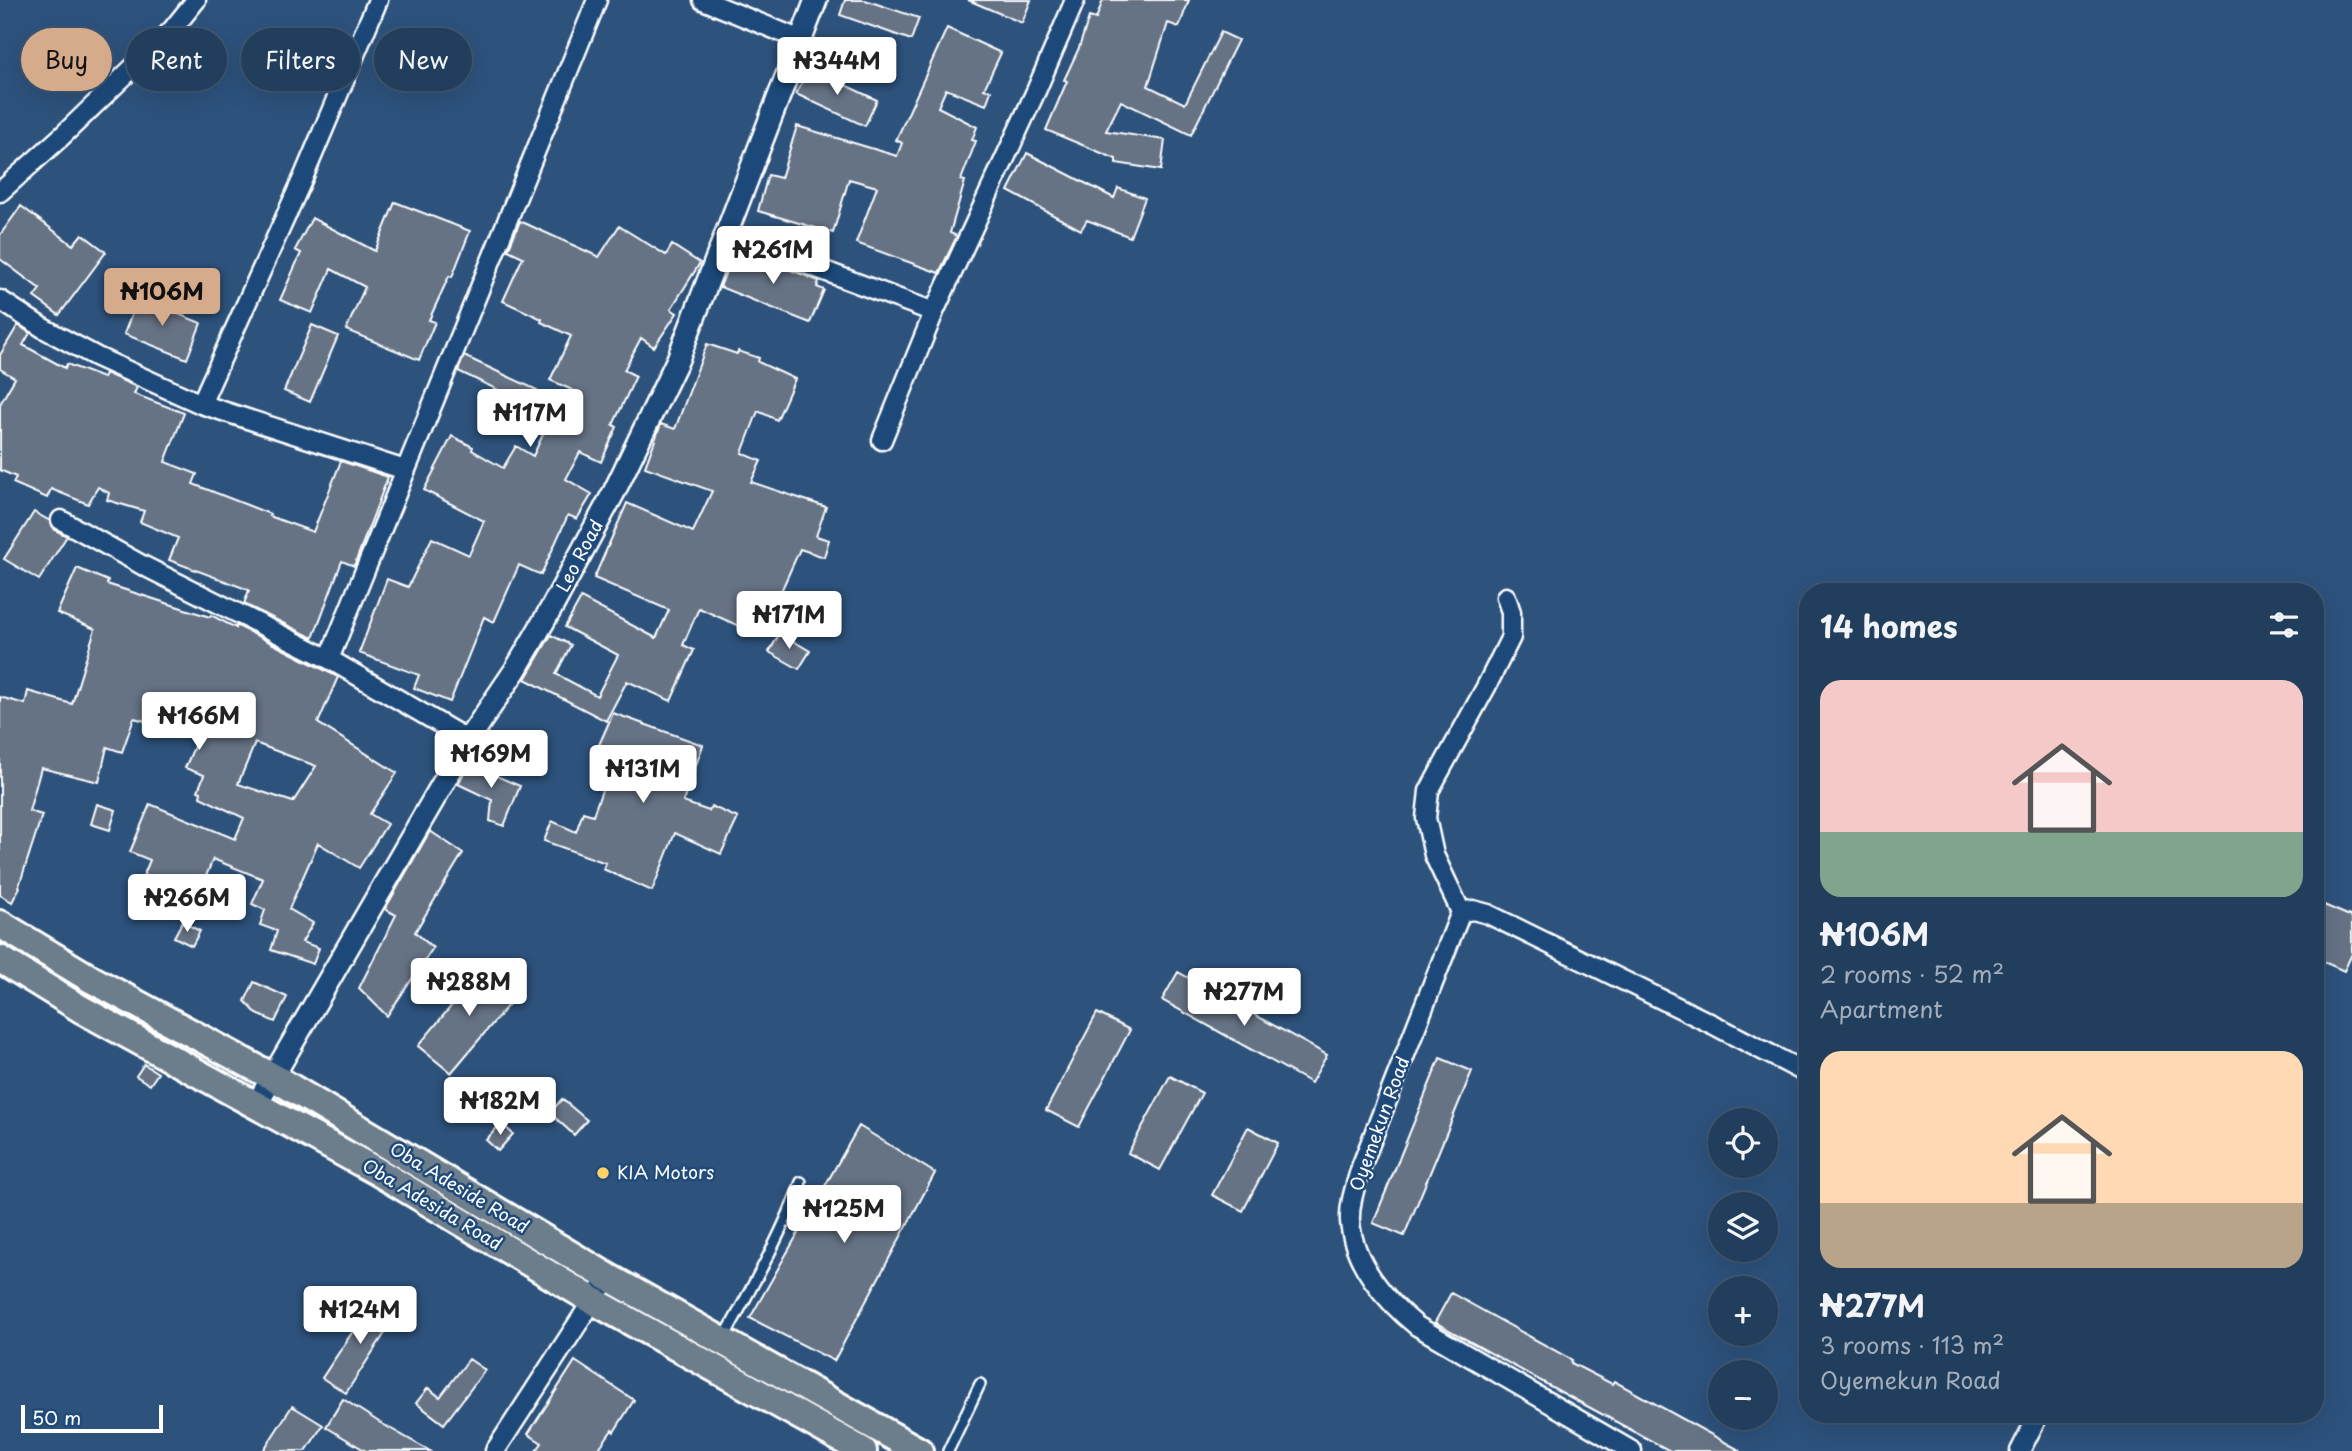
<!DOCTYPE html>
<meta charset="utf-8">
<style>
:root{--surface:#223e5d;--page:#2a4563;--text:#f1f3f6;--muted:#a2aebc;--line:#3f5772;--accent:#d6ab8b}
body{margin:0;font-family:"Playpen Sans",sans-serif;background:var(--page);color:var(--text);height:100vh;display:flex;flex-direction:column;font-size:26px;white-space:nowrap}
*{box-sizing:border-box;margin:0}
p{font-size:23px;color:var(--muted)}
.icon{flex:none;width:38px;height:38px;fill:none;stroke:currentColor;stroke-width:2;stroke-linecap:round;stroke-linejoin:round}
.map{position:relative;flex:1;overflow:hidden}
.panel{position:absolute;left:1799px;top:583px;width:525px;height:840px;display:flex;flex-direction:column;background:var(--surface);border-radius:28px;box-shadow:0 7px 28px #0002,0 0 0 2px var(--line)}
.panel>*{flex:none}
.banner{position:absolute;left:21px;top:28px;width:665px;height:63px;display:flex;gap:14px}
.controls{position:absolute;left:1708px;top:1108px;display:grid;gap:14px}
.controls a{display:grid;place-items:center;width:70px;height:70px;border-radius:50%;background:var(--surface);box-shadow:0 7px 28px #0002,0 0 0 2px var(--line);font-size:35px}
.scale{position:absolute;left:21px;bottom:18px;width:142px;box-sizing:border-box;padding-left:7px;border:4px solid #fff;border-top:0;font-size:19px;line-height:24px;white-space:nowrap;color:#fff;-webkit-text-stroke:5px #1f4a7a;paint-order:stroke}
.price{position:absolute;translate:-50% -60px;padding:0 16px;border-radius:7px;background:#fff;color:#222;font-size:23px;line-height:46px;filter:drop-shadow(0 2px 4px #0008)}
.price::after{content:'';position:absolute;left:50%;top:42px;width:21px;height:16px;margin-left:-10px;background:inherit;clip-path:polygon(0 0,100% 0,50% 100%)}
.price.current{background:var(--accent);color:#111}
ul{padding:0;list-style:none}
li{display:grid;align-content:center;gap:14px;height:371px;padding:0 21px}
li span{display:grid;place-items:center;height:217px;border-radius:21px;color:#555}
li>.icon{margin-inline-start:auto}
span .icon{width:126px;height:126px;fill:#fffc;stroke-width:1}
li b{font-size:30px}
h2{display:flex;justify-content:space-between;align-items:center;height:84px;padding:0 21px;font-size:30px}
.pill{padding:0 24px;border-radius:32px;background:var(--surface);box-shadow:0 7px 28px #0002,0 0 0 2px var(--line);font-size:24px;line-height:63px}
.pill.current{background:var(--accent);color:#111}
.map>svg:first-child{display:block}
.building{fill:#667385;stroke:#fff;stroke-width:2;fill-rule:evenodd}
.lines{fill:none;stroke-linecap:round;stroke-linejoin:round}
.service-casing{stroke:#fff;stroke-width:14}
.minor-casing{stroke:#fff;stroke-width:23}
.tertiary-casing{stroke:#fff;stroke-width:26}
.primary-casing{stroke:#fff;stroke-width:32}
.service{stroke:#1f4a7a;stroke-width:9}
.minor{stroke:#1f4a7a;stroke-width:18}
.tertiary{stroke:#1f4a7a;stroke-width:21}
.primary{stroke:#6c7d8b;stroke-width:26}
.poi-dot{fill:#ffd166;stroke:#1f4a7a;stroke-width:2.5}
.labels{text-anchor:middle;stroke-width:5;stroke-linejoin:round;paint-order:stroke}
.street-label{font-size:18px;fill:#fff;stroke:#1f4a7a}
.poi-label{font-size:18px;fill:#fff;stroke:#1f4a7a;text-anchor:start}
</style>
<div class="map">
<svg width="2352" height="1451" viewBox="0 0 2352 1451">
<rect width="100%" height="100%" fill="#2d527c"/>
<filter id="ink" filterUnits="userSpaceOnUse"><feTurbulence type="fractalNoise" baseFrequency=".0143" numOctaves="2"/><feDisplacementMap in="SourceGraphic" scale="14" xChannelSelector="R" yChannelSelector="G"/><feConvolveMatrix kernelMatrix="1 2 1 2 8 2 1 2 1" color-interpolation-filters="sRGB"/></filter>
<g filter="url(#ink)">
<path class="building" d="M 845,0 L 865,0 L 919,18 L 911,40 L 840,15 Z
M 968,0 L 1031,0 L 1022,23 Z
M 1103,0 L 1189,0 L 1179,27 L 1168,23 L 1148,86 L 1185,104 L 1221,32 L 1238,40 L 1191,135 L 1121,101 L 1106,131 L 1165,140 L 1161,170 L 1116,163 L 1116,159 L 1046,130 L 1067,81 L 1064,80 L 1079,48 L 1089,17 L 1096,19 Z
M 947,28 L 1001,53 L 984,89 L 991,91 L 986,105 L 946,89 L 938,107 L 977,127 L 972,140 L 976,141 L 961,180 L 965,181 L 950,233 L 957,236 L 939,273 L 856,243 L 877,187 L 849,179 L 833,233 L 758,211 L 768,175 L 781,178 L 797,126 L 897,156 L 902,143 L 896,140 Z
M 809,68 L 877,100 L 865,126 L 796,94 Z
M 1027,153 L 1114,198 L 1118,188 L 1145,198 L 1130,237 L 1087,220 L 1081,230 L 1008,191 Z
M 395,202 L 470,231 L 452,277 L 449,276 L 429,320 L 435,322 L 419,360 L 346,330 L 365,287 L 331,269 L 312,313 L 280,300 L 301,253 L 295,250 L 312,218 L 375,251 Z
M 21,206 L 73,245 L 82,234 L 106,252 L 59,315 L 34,297 L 40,289 L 0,259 L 0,235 Z
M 520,221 L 599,257 L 619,226 L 666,255 L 672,245 L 700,263 L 671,309 L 677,313 L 654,347 L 641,338 L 624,370 L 636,376 L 613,425 L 617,427 L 601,462 L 580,452 L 566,479 L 592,494 L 577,519 L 568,515 L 541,575 L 519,565 L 494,622 L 484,617 L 450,702 L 414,688 L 419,675 L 359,653 L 387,579 L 408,587 L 432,538 L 469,555 L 484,521 L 424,490 L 452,436 L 473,447 L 472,450 L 503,468 L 516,446 L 533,456 L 551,417 L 567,425 L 581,394 L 550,380 L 571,336 L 541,322 L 542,319 L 503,301 L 523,257 L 508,250 Z
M 735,249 L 819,281 L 817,287 L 824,290 L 810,323 L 720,287 Z
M 138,298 L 201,323 L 187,359 L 124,334 Z
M 18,325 L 30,333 L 23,345 L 65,368 L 67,364 L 103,378 L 105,373 L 137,387 L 134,394 L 184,413 L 165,462 L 197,474 L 193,484 L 270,514 L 269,516 L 313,532 L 341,461 L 388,477 L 354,566 L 342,561 L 313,638 L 244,604 L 249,590 L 169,560 L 178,538 L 140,522 L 144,511 L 107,500 L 109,493 L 98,487 L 88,504 L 51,489 L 47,498 L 13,483 L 16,477 L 0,470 L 0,404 L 15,378 L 0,369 L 0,355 Z
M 312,325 L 338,336 L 310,402 L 284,391 Z
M 707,344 L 737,354 L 738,351 L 759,358 L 758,362 L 795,379 L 777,420 L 758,411 L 742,453 L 761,461 L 751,482 L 826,507 L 816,536 L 829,540 L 824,557 L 800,549 L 761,636 L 699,608 L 683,645 L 694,650 L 671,701 L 627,681 L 606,721 L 525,679 L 551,635 L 571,645 L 556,674 L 597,696 L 618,655 L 565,627 L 581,598 L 656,638 L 669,610 L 594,578 L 627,503 L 693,532 L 712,491 L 645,467 L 661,424 L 675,429 Z
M 464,356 L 537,390 L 530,405 L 458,371 Z
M 34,512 L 50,521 L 55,530 L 67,536 L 39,580 L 4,559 Z
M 77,568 L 108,581 L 107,584 L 210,617 L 211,615 L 236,628 L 236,625 L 338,677 L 318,723 L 397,773 L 370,814 L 387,824 L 359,868 L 318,843 L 289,909 L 313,923 L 302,942 L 319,948 L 313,964 L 271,950 L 277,931 L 260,925 L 265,910 L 252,904 L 263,879 L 213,859 L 189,918 L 155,904 L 163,885 L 143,877 L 150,860 L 130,852 L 150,804 L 235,839 L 244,818 L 200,797 L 201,792 L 198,791 L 204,775 L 185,768 L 199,735 L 134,718 L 122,752 L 107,747 L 99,782 L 41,768 L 29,811 L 42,815 L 19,886 L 20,887 L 12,902 L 0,895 L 0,697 L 25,704 L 28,691 L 72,704 L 95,629 L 57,613 ZM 255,743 L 316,766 L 293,802 L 238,784 Z
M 780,633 L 810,651 L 799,669 L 769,652 Z
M 613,713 L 703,745 L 683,802 L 709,811 L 711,806 L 738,818 L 721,854 L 675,833 L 652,891 L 603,869 L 606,863 L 544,841 L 552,821 L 576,832 L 583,812 L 593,815 L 613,760 L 595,754 Z
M 471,760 L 489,768 L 487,772 L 520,786 L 504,826 L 490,821 L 492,800 L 458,784 Z
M 97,804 L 116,810 L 110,830 L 91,824 Z
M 430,831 L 463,853 L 415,932 L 433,948 L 387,1016 L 359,988 L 396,915 L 385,909 Z
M 2324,905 L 2352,917 L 2352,954 L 2344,971 L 2315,958 L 2315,924 Z
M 182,922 L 200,931 L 192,946 L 174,937 Z
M 487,963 L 520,991 L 451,1073 L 418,1046 Z
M 1178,972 L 1327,1055 L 1311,1083 L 1162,1000 Z
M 254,982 L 287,997 L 275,1022 L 257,1014 L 245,1001 Z
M 1097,1013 L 1130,1030 L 1079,1127 L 1046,1110 Z
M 1440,1058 L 1472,1071 L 1404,1236 L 1373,1223 Z
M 144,1064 L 158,1073 L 150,1085 L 136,1076 Z
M 1170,1076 L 1202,1093 L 1160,1170 L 1128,1153 Z
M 562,1099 L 587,1120 L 574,1135 L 550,1113 Z
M 501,1123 L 513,1134 L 498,1151 L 486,1140 Z
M 859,1126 L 935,1173 L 834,1361 L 750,1318 Z
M 1248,1127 L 1278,1143 L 1243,1211 L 1212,1195 Z
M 1451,1293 L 1572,1360 L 1571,1363 L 1612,1384 L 1614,1381 L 1741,1451 L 1670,1451 L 1559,1391 L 1435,1322 Z
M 375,1298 L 398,1313 L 346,1393 L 322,1378 Z
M 469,1359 L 485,1370 L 444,1424 L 416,1403 L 428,1388 L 440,1397 Z
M 575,1361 L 634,1400 L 614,1432 L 612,1430 L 597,1451 L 536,1451 L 542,1443 L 528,1434 Z
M 343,1399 L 379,1422 L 430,1451 L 366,1451 L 326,1427 Z
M 292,1406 L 323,1425 L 306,1451 L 263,1451 Z"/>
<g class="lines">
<g class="service-casing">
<path id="service" d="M 723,1340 C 751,1288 781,1237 801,1182
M 948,1451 L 980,1384"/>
</g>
<g class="minor-casing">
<path id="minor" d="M 703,0 L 801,40
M 0,192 L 61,137 L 172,30 L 196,0
M 726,234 L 934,312
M 0,300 L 43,328 L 97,357 L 201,404 L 405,470
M 201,404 L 303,178 L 378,0
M 882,440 L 934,312 L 1036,91 L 1075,0
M 61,520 L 142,565 L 329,659 L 468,740
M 329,659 L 597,0
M 1461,912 L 1361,1167 C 1356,1185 1349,1203 1350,1221 C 1353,1263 1386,1301 1417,1326 L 1632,1451
M 1461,912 L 1473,910 L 1488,914 L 1716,1026 L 1808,1074
M 1461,912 L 1434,855 L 1426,818 L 1429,791 L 1486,687 L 1511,637 L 1511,612 L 1506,597
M 495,1451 L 608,1277
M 2020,1451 L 2039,1414"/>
</g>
<g class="tertiary-casing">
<path id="tertiary" d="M 257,1104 L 468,740 L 516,669 L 552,607 L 614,492 L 678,359 L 816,0"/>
</g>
<g class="primary-casing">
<path id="primary" d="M 0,924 L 91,979 L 273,1077 L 608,1277 L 919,1451
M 0,959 L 81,1009 L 378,1172 L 592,1300 L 863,1451"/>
</g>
<use href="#service" class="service"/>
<use href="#minor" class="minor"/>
<use href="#tertiary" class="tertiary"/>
<use href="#primary" class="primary"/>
</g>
</g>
<circle class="poi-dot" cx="603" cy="1173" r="7"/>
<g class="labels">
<g class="street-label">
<text transform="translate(580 556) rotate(-62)" y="6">Leo Road</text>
<text transform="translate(1380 1124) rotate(-70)" y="6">Oyemekun Road</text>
<text transform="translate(459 1188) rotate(31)" y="6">Oba Adeside Road</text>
<text transform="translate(432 1205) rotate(31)" y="6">Oba Adesida Road</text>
</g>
<g class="poi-label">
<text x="617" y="1179">KIA Motors</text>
</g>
</g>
</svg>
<div class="controls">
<a><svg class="icon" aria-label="locate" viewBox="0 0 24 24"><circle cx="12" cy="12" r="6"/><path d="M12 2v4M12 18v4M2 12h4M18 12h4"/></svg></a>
<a><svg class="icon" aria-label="layers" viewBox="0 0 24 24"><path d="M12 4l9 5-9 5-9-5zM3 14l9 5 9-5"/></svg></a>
<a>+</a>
<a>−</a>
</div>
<div class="scale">50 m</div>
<b class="price" style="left:837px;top:97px">₦344M</b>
<b class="price" style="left:773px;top:286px">₦261M</b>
<b class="price current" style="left:162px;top:328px">₦106M</b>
<b class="price" style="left:530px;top:449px">₦117M</b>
<b class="price" style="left:789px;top:651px">₦171M</b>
<b class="price" style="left:199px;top:752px">₦166M</b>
<b class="price" style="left:491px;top:790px">₦169M</b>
<b class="price" style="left:643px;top:805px">₦131M</b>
<b class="price" style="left:187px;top:934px">₦266M</b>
<b class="price" style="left:469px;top:1018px">₦288M</b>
<b class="price" style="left:1244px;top:1028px">₦277M</b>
<b class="price" style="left:500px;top:1137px">₦182M</b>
<b class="price" style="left:844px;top:1245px">₦125M</b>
<b class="price" style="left:360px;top:1346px">₦124M</b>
<div class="banner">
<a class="pill current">Buy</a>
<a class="pill">Rent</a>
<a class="pill">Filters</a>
<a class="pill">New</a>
</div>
<section class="panel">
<h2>14 homes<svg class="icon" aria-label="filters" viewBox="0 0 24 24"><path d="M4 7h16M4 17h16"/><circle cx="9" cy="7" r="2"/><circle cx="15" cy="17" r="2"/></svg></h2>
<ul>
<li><span style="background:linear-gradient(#f6c9c9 70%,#7fa58c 0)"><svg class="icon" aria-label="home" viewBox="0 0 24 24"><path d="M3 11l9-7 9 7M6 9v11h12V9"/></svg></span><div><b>₦106M</b><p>2 rooms · 52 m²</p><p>Apartment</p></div></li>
<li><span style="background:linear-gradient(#ffd9b3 70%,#b9a48a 0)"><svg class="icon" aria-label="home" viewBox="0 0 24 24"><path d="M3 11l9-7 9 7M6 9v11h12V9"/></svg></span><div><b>₦277M</b><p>3 rooms · 113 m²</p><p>Oyemekun Road</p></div></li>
</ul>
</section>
</div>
